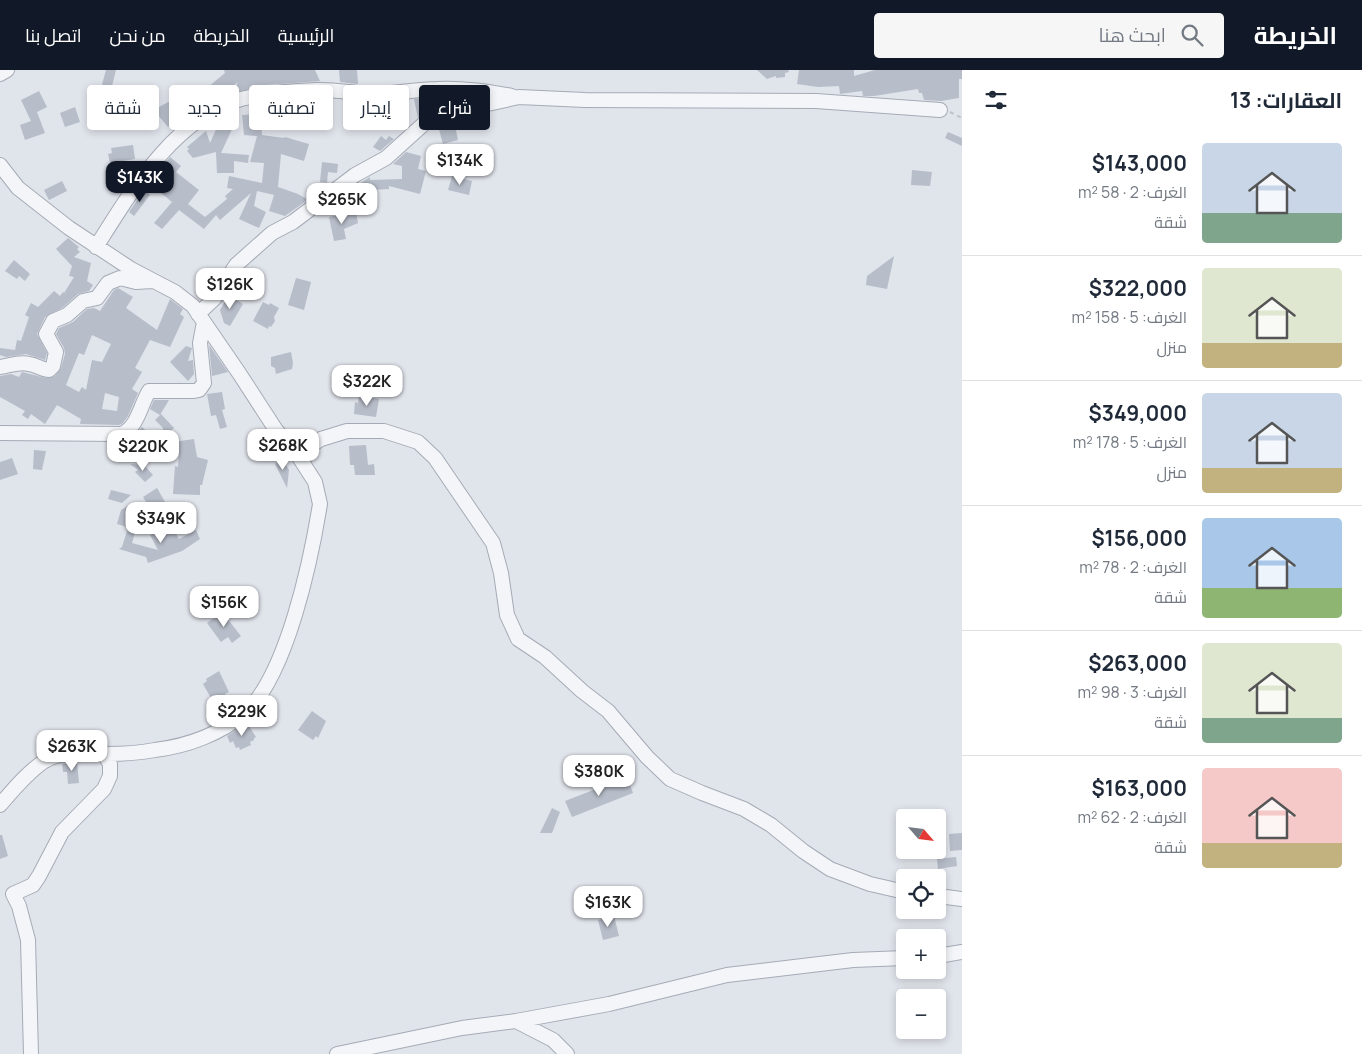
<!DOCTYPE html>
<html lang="ar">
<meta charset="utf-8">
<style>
:root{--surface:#fff;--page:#f6f6f7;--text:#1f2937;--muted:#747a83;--line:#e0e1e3;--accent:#111827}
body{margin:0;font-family:Manrope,Cairo,sans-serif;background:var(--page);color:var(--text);direction:rtl;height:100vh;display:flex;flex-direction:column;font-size:19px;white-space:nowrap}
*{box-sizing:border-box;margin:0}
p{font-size:16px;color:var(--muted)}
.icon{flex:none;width:28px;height:28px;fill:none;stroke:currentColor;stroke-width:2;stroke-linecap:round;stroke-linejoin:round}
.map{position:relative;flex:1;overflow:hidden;direction:ltr}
.panel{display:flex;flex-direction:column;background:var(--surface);width:400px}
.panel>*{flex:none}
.top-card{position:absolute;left:15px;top:15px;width:475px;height:45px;direction:rtl;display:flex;gap:10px}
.needle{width:32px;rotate:118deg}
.fabs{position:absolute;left:896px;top:739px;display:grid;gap:10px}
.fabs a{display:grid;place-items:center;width:50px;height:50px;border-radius:5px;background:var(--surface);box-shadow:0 2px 8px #0003;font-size:25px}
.price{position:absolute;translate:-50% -42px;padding:0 11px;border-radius:10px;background:#fff;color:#222;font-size:16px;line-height:32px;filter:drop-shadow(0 1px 2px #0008)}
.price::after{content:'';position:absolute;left:50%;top:30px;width:15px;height:11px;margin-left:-8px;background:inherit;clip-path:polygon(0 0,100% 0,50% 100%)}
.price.active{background:var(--accent);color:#fff}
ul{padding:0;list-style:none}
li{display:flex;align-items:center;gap:15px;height:125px;padding:0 20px}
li+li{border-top:1px solid var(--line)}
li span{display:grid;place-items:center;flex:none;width:140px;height:100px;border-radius:5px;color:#555}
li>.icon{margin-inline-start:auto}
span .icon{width:60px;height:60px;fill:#fffc;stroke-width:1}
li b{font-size:21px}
h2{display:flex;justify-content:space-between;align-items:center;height:60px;padding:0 20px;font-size:21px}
.tag{padding:0 18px;border-radius:5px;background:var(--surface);box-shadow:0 2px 8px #0003;font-size:18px;line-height:45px}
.tag.active{background:var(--accent);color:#fff}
header{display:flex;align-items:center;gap:30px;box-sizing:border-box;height:70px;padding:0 25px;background:var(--accent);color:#fff}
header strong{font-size:24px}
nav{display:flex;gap:28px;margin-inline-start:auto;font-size:18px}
.search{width:350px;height:45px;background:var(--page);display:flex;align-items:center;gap:12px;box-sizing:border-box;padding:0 18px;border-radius:5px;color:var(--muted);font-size:19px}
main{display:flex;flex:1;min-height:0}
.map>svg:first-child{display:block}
.building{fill:#b7bdc9;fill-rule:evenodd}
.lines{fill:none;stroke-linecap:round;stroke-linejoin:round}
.minor-casing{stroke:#a5abb6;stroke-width:16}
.path{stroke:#bfc2c9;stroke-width:2;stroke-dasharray:4 4;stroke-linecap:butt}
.minor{stroke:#f4f5f8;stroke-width:14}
</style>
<header>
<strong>الخريطة</strong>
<div class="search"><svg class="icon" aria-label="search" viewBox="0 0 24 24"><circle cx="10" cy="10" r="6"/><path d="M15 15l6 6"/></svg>ابحث هنا</div>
<nav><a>الرئيسية</a><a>الخريطة</a><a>من نحن</a><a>اتصل بنا</a></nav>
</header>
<main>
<section class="panel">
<h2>العقارات: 13<svg class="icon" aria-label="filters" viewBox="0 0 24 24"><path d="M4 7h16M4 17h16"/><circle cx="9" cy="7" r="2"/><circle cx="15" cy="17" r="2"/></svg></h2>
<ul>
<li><span style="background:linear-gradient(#c9d6e8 70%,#7fa58c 0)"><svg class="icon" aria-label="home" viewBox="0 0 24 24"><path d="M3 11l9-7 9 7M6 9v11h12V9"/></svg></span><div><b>$143,000</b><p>الغرف: 2 · 58 m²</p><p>شقة</p></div></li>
<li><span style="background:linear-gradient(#dfe7d0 75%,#c2b280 0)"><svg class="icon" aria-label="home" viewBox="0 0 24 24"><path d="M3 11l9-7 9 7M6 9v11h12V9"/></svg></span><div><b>$322,000</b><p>الغرف: 5 · 158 m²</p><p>منزل</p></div></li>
<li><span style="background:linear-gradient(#c9d6e8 75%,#c2b280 0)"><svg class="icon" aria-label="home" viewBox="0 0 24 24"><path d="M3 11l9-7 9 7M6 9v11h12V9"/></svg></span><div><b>$349,000</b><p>الغرف: 5 · 178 m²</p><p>منزل</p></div></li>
<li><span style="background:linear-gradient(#a9c7e8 70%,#8fb573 0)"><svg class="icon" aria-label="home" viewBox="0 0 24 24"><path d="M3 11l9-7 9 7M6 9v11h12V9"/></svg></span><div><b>$156,000</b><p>الغرف: 2 · 78 m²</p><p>شقة</p></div></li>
<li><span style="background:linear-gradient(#dfe7d0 75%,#7fa58c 0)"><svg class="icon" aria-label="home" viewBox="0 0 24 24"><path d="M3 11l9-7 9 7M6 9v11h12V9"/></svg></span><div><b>$263,000</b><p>الغرف: 3 · 98 m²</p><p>شقة</p></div></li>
<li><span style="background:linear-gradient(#f6c9c9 75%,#c2b280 0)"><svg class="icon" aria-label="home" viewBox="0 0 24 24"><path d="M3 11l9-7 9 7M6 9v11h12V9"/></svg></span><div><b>$163,000</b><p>الغرف: 2 · 62 m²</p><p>شقة</p></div></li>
</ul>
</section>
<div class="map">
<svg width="962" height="984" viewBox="0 0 962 984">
<rect width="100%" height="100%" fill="#e0e4eb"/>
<path class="building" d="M 106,0 L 116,0 L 110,24 L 100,22 Z
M 224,0 L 315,0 L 320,11 L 267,15 L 233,23 L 238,12 L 216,30 L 199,40 L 193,32 L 197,29 L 196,27 L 225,3 Z
M 339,0 L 357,0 L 358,14 L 340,12 Z
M 757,0 L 788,0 L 789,2 L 785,3 L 785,7 L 776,8 L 776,6 L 767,9 Z
M 799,0 L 854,0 L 854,6 L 875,0 L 962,0 L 962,9 L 959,9 L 959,28 L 941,31 L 924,30 L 922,23 L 919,23 L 918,19 L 874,26 L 863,26 L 862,21 L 840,24 L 839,16 L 818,17 L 797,14 Z
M 145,19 L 157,38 L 172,30 L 182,49 L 168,57 L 157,44 L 150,49 L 145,41 L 139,44 L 128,30 Z
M 39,21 L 47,37 L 37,42 L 45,63 L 25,70 L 20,55 L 31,51 L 21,30 Z
M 430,28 L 440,28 L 441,37 L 424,43 L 418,48 L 414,29 Z
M 266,33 L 267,44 L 284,43 L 284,38 L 305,39 L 304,51 L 272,49 L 272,51 L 261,51 L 262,65 L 284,68 L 285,67 L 309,74 L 304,91 L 281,84 L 278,117 L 298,124 L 307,129 L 306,131 L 285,146 L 269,141 L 274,125 L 257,121 L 254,136 L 266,142 L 259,158 L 239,149 L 251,123 L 220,150 L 216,145 L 204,159 L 179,140 L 162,159 L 154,153 L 172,132 L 161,123 L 167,115 L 156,105 L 170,87 L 181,96 L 176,102 L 199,120 L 188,134 L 205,147 L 227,129 L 225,126 L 233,119 L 227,118 L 229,106 L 262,113 L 264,93 L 250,92 L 257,66 L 244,65 L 242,45 L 257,44 L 256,35 Z
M 75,37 L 80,52 L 65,57 L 60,43 Z
M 233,42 L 239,44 L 221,83 L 249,85 L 248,93 L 234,91 L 234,103 L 217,103 L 216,82 L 193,88 L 187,81 L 189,79 L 187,77 L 206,61 L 210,73 L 222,46 Z
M 454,51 L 458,70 L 443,74 L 438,56 Z
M 948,62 L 962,68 L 962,76 L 945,68 Z
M 381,66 L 386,70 L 389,66 L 394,69 L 380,81 L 373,77 Z
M 133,75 L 135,89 L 110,93 L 108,84 L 112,83 L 111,78 Z
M 406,82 L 421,86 L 418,99 L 426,101 L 420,124 L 389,116 L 389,119 L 371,120 L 373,135 L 360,136 L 356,121 L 350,120 L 370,107 L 370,110 L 402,109 L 402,96 L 393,94 Z
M 322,92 L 338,94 L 337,103 L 328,102 L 327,113 L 320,112 Z
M 912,100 L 932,102 L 930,116 L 911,115 Z
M 452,106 L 472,111 L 469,125 L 448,120 Z
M 62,111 L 67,121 L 49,130 L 44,120 Z
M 144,120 L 150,125 L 134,146 L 129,142 Z
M 356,142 L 358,153 L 344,159 L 346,169 L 334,171 L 329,147 Z
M 68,168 L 79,177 L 77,179 L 80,182 L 74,187 L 91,193 L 87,211 L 93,215 L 89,221 L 78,224 L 62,238 L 45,247 L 37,264 L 47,283 L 45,290 L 26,284 L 6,287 L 0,285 L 0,278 L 15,280 L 17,270 L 21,271 L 29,247 L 25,245 L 31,233 L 38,237 L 54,221 L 60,226 L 63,222 L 64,223 L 74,207 L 69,206 L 72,196 L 56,179 Z
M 894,186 L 887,219 L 866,215 L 867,206 Z
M 14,190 L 30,204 L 25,211 L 19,206 L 17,209 L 5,201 Z
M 296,208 L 311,212 L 304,240 L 288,235 Z
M 118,218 L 133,227 L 126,238 L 157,260 L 170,229 L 183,239 L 180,244 L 184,247 L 170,277 L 150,270 L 135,298 L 142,302 L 132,319 L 138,323 L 128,346 L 122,354 L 119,355 L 80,354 L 81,349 L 57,335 L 45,354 L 31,344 L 28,349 L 22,345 L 25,341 L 0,327 L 0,306 L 11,304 L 19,307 L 22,302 L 46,308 L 55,306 L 61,298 L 65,284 L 64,278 L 56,264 L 59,258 L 73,252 L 87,239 L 94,238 L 100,241 L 114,220 ZM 92,265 L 111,274 L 102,292 L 92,290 L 86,320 L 82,317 L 79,322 L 66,315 L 79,283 L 84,285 ZM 105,323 L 119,327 L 117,341 L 102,339 Z
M 231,227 L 243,234 L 230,256 L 224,253 L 220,240 L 227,228 L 230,229 Z
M 263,232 L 269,235 L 270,233 L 279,238 L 274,247 L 275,251 L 271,257 L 269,256 L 268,259 L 253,251 Z
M 209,275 L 228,302 L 212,306 Z
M 186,276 L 192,278 L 188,291 L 193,290 L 194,304 L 188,311 L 170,292 Z
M 291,282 L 293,293 L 292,299 L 276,304 L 275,298 L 271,296 L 271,287 Z
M 222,322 L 225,339 L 222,340 L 227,357 L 220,359 L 216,345 L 211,346 L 207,324 Z
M 359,326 L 379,329 L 376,347 L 354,344 L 355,332 L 358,333 Z
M 154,330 L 169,330 L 160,345 L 150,339 Z
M 161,344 L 174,358 L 171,361 L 173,390 L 167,390 L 163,358 L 155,350 Z
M 142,357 L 154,368 L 136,379 L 144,386 L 124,389 L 120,386 L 131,371 L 129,370 Z
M 194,369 L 197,387 L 208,390 L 202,415 L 200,415 L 200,425 L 173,424 L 175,396 L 178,397 L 179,381 L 174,382 L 173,372 Z
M 366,375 L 368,395 L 374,394 L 375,405 L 355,405 L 354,395 L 350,395 L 349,376 Z
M 34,380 L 46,381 L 42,400 L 33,399 Z
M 12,388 L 18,404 L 0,410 L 0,392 Z
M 283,390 L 289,400 L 287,418 L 275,394 Z
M 130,394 L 144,395 L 153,405 L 145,412 L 135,402 L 138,400 Z
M 157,418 L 165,432 L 151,440 L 143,427 Z
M 111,420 L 131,425 L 122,433 L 108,429 Z
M 131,434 L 132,442 L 127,457 L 117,454 L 121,440 Z
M 171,455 L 179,469 L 196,460 L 200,469 L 182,481 L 148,493 L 146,487 L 119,479 L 122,477 L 127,461 L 135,463 L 132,473 L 158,480 L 150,465 Z
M 222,542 L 241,566 L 232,573 L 228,567 L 221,572 L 207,553 Z
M 219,601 L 229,622 L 225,624 L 228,629 L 222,633 L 217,625 L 211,628 L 203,614 L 207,611 L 206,609 Z
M 312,641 L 326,651 L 318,668 L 316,666 L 313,670 L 298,660 Z
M 247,653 L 256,667 L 254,668 L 254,670 L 250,672 L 251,675 L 240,680 L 239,677 L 236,678 L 233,671 L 230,673 L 227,666 Z
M 77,692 L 79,713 L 68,714 L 67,702 L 63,702 L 62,694 Z
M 627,707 L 633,723 L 572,747 L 565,731 Z
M 552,738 L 560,742 L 552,763 L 540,763 Z
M 962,763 L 962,780 L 950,781 L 949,764 Z
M 0,765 L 2,765 L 8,786 L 0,789 Z
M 956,787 L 957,796 L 938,799 L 937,789 Z
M 614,846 L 619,866 L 603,870 L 598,850 Z"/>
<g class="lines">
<g class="minor-casing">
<path id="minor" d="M 0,4 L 7,0
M 0,95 L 18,118 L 69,158 L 131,199 L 175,222 L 193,236 L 239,303 L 276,360 L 297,384 L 315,412 L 320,434 C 311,490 287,605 245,643 C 220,664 187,676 155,680 C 139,683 122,684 106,684 C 84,685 63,679 43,692 C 27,703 13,720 0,735
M 96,177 C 131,122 173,49 241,29 C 264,23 292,21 316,20 C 336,19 356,24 376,24 C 396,24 416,19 437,19 C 462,18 487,21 512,26
M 198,244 L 214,229 L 236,195 L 272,163 L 293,152 L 355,105 L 386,88 L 427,51 L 460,40 L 519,27 L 585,30 L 816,31 L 940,40
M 0,297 C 10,296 19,291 29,294 C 37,295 42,300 49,300 L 53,296 L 56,282 L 46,264 L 53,251 L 67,245 L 83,231 L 97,228 L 108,213 L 120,208 L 136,212 L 152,211
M 0,363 L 122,364 C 138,356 140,336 149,321 L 194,321 L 199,320 L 204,313 L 200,273 L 204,252
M 297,384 L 321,369 L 347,361 L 384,361 L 418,372 L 435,388 L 493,473 L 501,503 L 507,545 L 518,569 L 545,587 L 582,621 L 608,641 L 647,687 L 670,709 L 702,723 L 744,739 L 771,755 L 803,781 L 830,799 L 870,814 L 905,822
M 938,826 L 962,829
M 938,886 L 962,882
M 516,951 L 553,970 L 567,984
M 31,984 L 28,870 L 19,836 L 13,824 L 33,815 L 39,806 L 62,762 L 104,719 L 110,706 L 110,694 L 104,684
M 337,984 L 462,958 L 516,951 L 609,934 L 727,905 L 853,890 L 905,888"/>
</g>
<path class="path" d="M 950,42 L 962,48"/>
<use href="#minor" class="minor"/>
</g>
</svg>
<div class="fabs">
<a><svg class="needle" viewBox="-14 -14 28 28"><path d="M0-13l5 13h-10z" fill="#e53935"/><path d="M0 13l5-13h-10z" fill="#747a83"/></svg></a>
<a><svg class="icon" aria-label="locate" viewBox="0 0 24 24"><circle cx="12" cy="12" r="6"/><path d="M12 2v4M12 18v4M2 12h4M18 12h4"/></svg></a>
<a>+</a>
<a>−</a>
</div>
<b class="price" style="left:460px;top:116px">$134K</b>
<b class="price active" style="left:140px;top:133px">$143K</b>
<b class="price" style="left:342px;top:155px">$265K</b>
<b class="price" style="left:230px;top:240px">$126K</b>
<b class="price" style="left:367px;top:337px">$322K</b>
<b class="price" style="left:283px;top:401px">$268K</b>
<b class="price" style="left:143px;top:402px">$220K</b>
<b class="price" style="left:161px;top:474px">$349K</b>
<b class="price" style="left:224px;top:558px">$156K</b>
<b class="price" style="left:242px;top:667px">$229K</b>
<b class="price" style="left:72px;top:702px">$263K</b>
<b class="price" style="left:599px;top:727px">$380K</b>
<b class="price" style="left:608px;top:858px">$163K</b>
<div class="top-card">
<a class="tag active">شراء</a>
<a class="tag">إيجار</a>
<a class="tag">تصفية</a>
<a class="tag">جديد</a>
<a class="tag">شقة</a>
</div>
</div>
</main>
